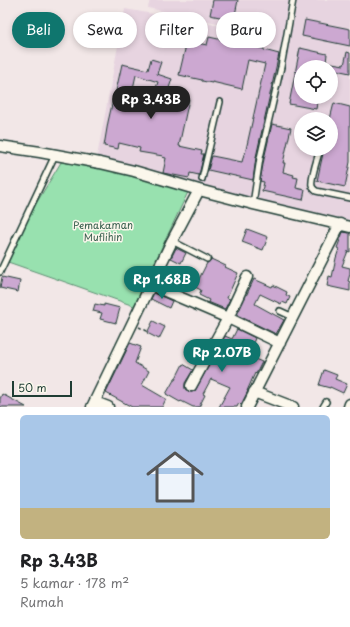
<!DOCTYPE html>
<html lang="id">
<meta charset="utf-8">
<style>
:root{--surface:#fff;--page:#f6f6f6;--text:#202124;--muted:#757577;--accent:#0f766e}
body{margin:0;font-family:"Playpen Sans",sans-serif;background:var(--page);color:var(--text);height:100vh;display:flex;flex-direction:column;font-size:15px;white-space:nowrap}
*{box-sizing:border-box;margin:0}
p{font-size:13px;color:var(--muted)}
.icon{flex:none;width:22px;height:22px;fill:none;stroke:currentColor;stroke-width:2;stroke-linecap:round;stroke-linejoin:round}
.map{position:relative;height:407px;overflow:hidden}
.panel{display:flex;flex-direction:column;background:var(--surface);flex:1}
.panel>*{flex:none}
.banner{position:absolute;left:12px;top:12px;width:326px;height:36px;display:flex;gap:8px}
.fabs{position:absolute;left:294px;top:60px;display:grid;gap:8px}
.fabs a{display:grid;place-items:center;width:44px;height:44px;border-radius:50%;background:var(--surface);box-shadow:0 2px 6px #0003;font-size:20px}
.scale{position:absolute;left:12px;bottom:10px;width:60px;box-sizing:border-box;padding-left:4px;border:2px solid #1f3d34;border-top:0;font-size:11px;line-height:14px;white-space:nowrap;color:#1f3d34;-webkit-text-stroke:3px #fbf7ec;paint-order:stroke}
.price{position:absolute;translate:-50% -34px;padding:0 9px;border-radius:14px;background:var(--accent);color:#fff;font-size:13px;line-height:26px;filter:drop-shadow(0 1px 2px #0008)}
.price::after{content:'';position:absolute;left:50%;top:24px;width:12px;height:9px;margin-left:-6px;background:inherit;clip-path:polygon(0 0,100% 0,50% 100%)}
.price.on{background:#222;color:#fff}
ul{padding:0;list-style:none}
li{display:grid;align-content:center;gap:8px;height:212px;padding:0 20px}
li span{display:grid;place-items:center;height:124px;border-radius:6px;color:#555}
li>.icon{margin-inline-start:auto}
span .icon{width:72px;height:72px;fill:#fffc;stroke-width:1}
li b{font-size:17px}
.tag{padding:0 14px;border-radius:18px;background:var(--surface);box-shadow:0 2px 6px #0003;font-size:14px;line-height:36px}
.tag.on{background:var(--accent);color:#fff}
.map>svg:first-child{display:block}
.built{fill:#e7d4e0;fill-rule:evenodd}
.green{fill:#98e1af;stroke:#5c8f72}
.building{fill:#cca8d1;stroke:#1f3d34;fill-rule:evenodd}
.lines{fill:none;stroke-linecap:round;stroke-linejoin:round}
.service-casing{stroke:#1f3d34;stroke-width:8}
.minor-casing{stroke:#1f3d34;stroke-width:13}
.path{stroke:#1f3d34;stroke-width:1.5;stroke-dasharray:3 3;stroke-linecap:butt}
.service{stroke:#fbf7ec;stroke-width:5}
.minor{stroke:#fbf7ec;stroke-width:10}
.labels{text-anchor:middle;stroke-width:3;stroke-linejoin:round;paint-order:stroke}
.park-label{font-size:10px;fill:#375e4d;stroke:#fbf7ec}
</style>
<div class="map">
<svg width="350" height="407" viewBox="0 0 350 407">
<rect width="100%" height="100%" fill="#f2e7e7"/>
<filter id="ink" filterUnits="userSpaceOnUse"><feTurbulence type="fractalNoise" baseFrequency=".025" numOctaves="2"/><feDisplacementMap in="SourceGraphic" scale="8" xChannelSelector="R" yChannelSelector="G"/><feConvolveMatrix kernelMatrix="1 2 1 2 8 2 1 2 1" color-interpolation-filters="sRGB"/></filter>
<g filter="url(#ink)">
<path class="built" d="M 150,0 L 294,0 L 264,165 L 297,0 L 350,0 L 350,220 L 96,162 L 125,9 L 272,35 L 148,8 ZM 301,67 L 331,67 L 331,97 L 301,97 ZM 301,119 L 331,119 L 331,149 L 301,149 Z"/>
<path class="green" d="M 63,159 L 189,190 L 134,306 L 8,262 L 31,212 Z"/>
<path class="building" d="M 213,0 L 238,0 L 234,20 L 210,15 Z
M 305,20 L 350,29 L 350,46 L 302,36 Z
M 169,26 L 183,28 L 182,40 L 168,38 Z
M 209,37 L 264,49 L 264,50 L 279,54 L 256,157 L 253,180 L 208,170 L 212,156 L 242,162 L 244,154 L 245,154 L 265,64 L 248,60 L 242,89 L 212,82 L 212,83 L 202,81 L 202,80 L 179,75 L 187,41 L 207,45 Z
M 300,48 L 327,54 L 326,62 L 344,65 L 347,52 L 350,53 L 350,73 L 331,69 L 331,67 L 301,67 L 301,97 L 318,97 L 316,109 L 289,104 Z
M 151,59 L 161,62 L 157,74 L 172,79 L 167,94 L 189,99 L 179,146 L 202,151 L 201,154 L 204,154 L 199,175 L 190,173 L 189,178 L 163,173 L 166,158 L 162,157 L 163,156 L 139,152 L 140,148 L 119,143 L 118,149 L 104,146 L 108,122 L 113,100 L 114,100 L 122,64 L 148,70 ZM 136,75 L 158,82 L 153,97 L 132,93 Z
M 334,103 L 350,107 L 350,162 L 345,187 L 317,181 L 324,149 L 331,149 L 331,119 L 330,119 Z
M 272,124 L 291,128 L 283,163 L 285,163 L 283,172 L 294,175 L 293,177 L 298,178 L 296,188 L 305,190 L 303,200 L 262,191 L 264,182 L 260,181 L 264,159 Z
M 247,229 L 268,237 L 263,250 L 242,242 Z
M 343,232 L 350,233 L 350,252 L 348,251 L 342,266 L 350,268 L 350,274 L 348,281 L 350,282 L 350,291 L 327,286 L 329,276 L 332,277 L 336,258 L 339,249 L 337,248 Z
M 176,248 L 186,253 L 181,263 L 171,258 Z
M 211,259 L 226,266 L 225,267 L 238,273 L 227,298 L 230,299 L 225,309 L 208,302 L 209,300 L 199,295 L 201,290 L 195,287 L 207,263 L 210,261 Z
M 163,275 L 180,283 L 177,289 L 160,282 Z
M 2,277 L 20,281 L 18,292 L 0,288 Z
M 254,279 L 272,287 L 273,285 L 287,292 L 286,295 L 290,297 L 287,304 L 282,302 L 281,304 L 260,294 L 255,304 L 284,320 L 276,334 L 237,315 Z
M 154,293 L 172,301 L 169,308 L 151,299 Z
M 95,304 L 104,306 L 104,304 L 120,308 L 116,323 L 100,319 L 102,313 L 93,311 Z
M 153,321 L 165,327 L 159,339 L 147,333 Z
M 237,329 L 255,338 L 248,356 L 262,362 L 256,374 L 255,373 L 247,391 L 248,391 L 241,405 L 239,403 L 237,407 L 219,407 L 230,387 L 211,379 L 203,394 L 205,395 L 199,407 L 193,407 L 181,401 L 180,402 L 166,394 L 174,380 L 175,380 L 183,364 L 193,370 L 185,383 L 185,389 L 188,391 L 191,392 L 195,391 L 225,336 L 232,339 Z
M 130,343 L 141,347 L 135,363 L 149,371 L 142,385 L 166,399 L 162,407 L 132,407 L 106,393 Z
M 324,370 L 337,375 L 335,379 L 347,384 L 343,393 L 330,387 L 330,388 L 319,385 Z
M 2,394 L 26,407 L 0,407 L 0,399 Z"/>
<g class="lines">
<g class="service-casing">
<path id="service" d="M 320,149 C 318,157 310,179 312,186 C 313,189 314,189 316,191 L 350,198
M 202,179 L 220,102
M 253,204 L 260,158 L 281,67 L 293,0
M 172,241 L 207,259
M 159,269 L 183,280
M 0,272 L 55,155
M 280,311 L 293,317
M 323,407 L 326,402"/>
</g>
<g class="minor-casing">
<path id="minor" d="M 0,146 L 40,152 L 100,163 L 134,171 L 199,190
M 151,285 L 228,318 L 280,343
M 191,386 L 228,318 L 247,277
M 254,392 L 293,407
M 95,402 L 108,407
M 92,407 L 172,241 L 199,190 L 253,204 L 350,227
M 247,407 L 340,224
M 349,407 L 350,404"/>
</g>
<path class="path" d="M 139,327 L 147,331"/>
<use href="#service" class="service"/>
<use href="#minor" class="minor"/>
</g>
</g>
<g class="labels">
<g class="park-label">
<text x="103" y="229">Pemakaman<tspan x="103" dy="12">Muflihin</tspan></text>
</g>
</g>
</svg>
<div class="fabs">
<a><svg class="icon" aria-label="locate" viewBox="0 0 24 24"><circle cx="12" cy="12" r="6"/><path d="M12 2v4M12 18v4M2 12h4M18 12h4"/></svg></a>
<a><svg class="icon" aria-label="layers" viewBox="0 0 24 24"><path d="M12 4l9 5-9 5-9-5zM3 14l9 5 9-5"/></svg></a>
</div>
<div class="scale">50 m</div>
<b class="price on" style="left:151px;top:120px">Rp 3.43B</b>
<b class="price" style="left:162px;top:300px">Rp 1.68B</b>
<b class="price" style="left:222px;top:373px">Rp 2.07B</b>
<div class="banner">
<a class="tag on">Beli</a>
<a class="tag">Sewa</a>
<a class="tag">Filter</a>
<a class="tag">Baru</a>
</div>
</div>
<section class="panel">
<ul>
<li><span style="background:linear-gradient(#a9c7e8 75%,#c2b280 0)"><svg class="icon" aria-label="home" viewBox="0 0 24 24"><path d="M3 11l9-7 9 7M6 9v11h12V9"/></svg></span><div><b>Rp 3.43B</b><p>5 kamar · 178 m²</p><p>Rumah</p></div></li>
</ul>
</section>
